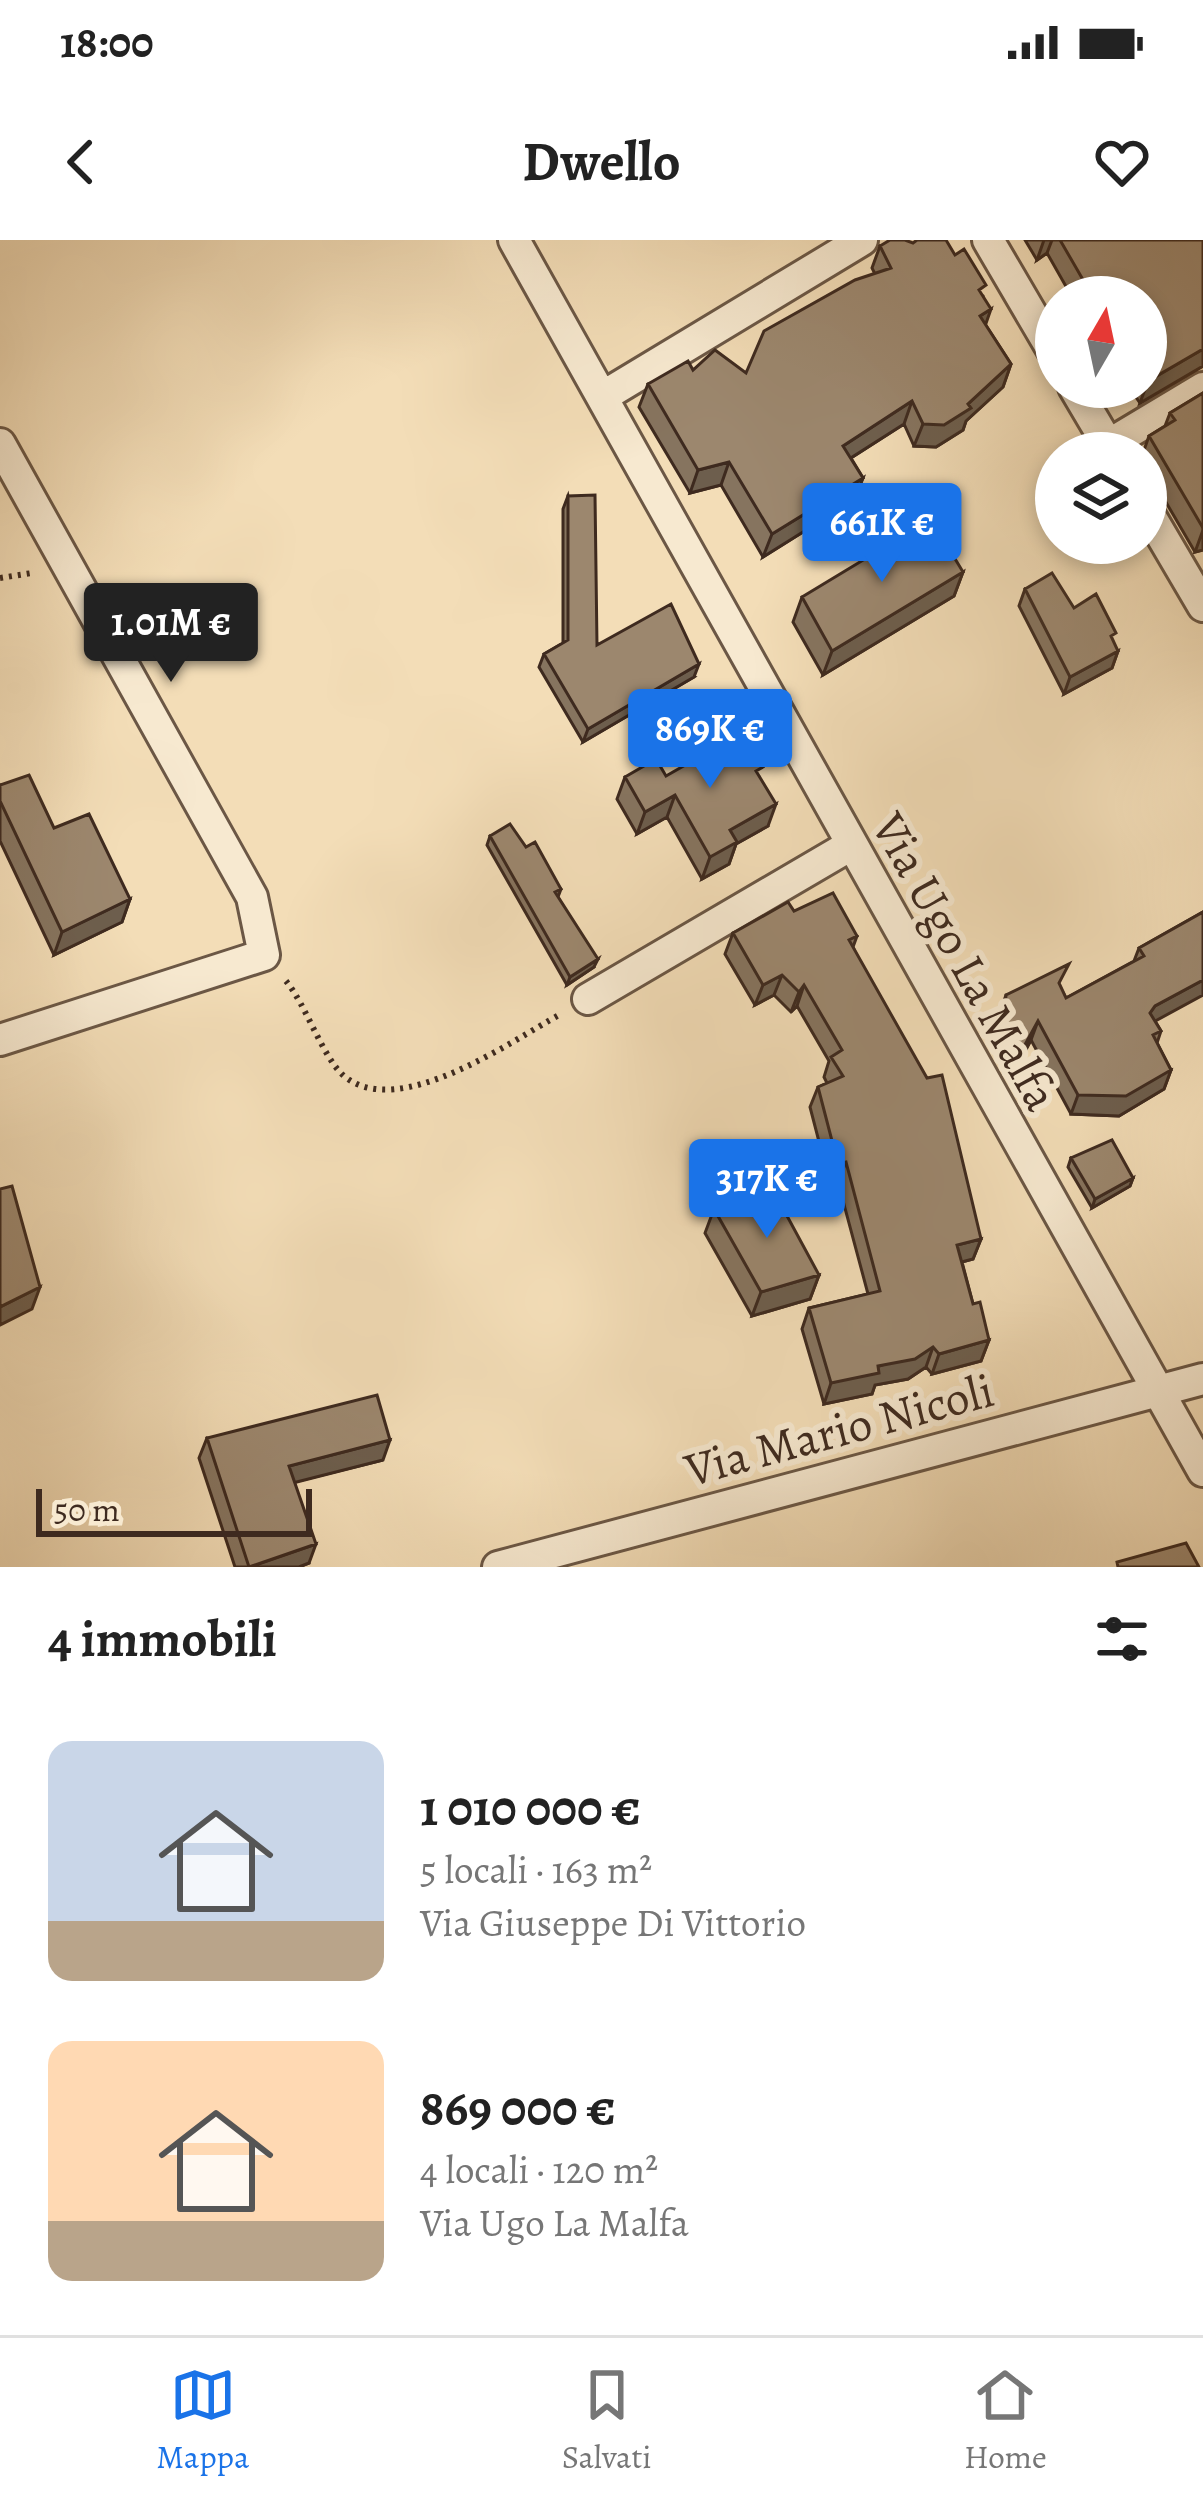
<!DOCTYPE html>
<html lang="it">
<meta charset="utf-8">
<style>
:root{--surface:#fff;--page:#f6f6f6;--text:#222;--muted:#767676;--line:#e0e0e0;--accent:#1a73e8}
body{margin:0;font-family:Alegreya,serif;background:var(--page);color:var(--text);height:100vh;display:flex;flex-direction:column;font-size:45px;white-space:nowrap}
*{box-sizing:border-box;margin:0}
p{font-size:39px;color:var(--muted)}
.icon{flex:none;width:66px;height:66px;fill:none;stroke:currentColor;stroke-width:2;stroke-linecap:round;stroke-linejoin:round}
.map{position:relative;height:1327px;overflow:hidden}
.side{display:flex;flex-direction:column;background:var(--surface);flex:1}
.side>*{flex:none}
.needle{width:78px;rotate:9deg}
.fabs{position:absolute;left:1035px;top:36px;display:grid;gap:24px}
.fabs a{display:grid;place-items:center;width:132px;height:132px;border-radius:50%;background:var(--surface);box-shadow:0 6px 18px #0003;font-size:60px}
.scale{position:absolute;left:36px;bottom:30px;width:276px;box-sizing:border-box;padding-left:12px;border:6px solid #3e2a1f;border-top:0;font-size:33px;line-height:42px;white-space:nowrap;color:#3e2a1f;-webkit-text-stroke:9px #f7e9d0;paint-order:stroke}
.price{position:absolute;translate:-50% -102px;padding:0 27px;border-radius:12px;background:var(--accent);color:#fff;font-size:39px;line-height:78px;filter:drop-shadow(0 3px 6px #0008)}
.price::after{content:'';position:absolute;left:50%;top:72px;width:36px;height:27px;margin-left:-18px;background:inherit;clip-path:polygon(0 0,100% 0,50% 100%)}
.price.selected{background:#222;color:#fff}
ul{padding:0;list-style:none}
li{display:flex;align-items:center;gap:36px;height:300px;padding:0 48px}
li span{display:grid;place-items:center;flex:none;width:336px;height:240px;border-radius:24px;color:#555}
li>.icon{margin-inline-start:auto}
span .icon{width:144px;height:144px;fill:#fffc;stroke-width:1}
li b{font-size:51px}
h2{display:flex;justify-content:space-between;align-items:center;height:144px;padding:0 48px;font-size:51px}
.status{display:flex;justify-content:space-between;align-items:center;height:84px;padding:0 60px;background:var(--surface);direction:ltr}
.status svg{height:33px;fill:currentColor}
header{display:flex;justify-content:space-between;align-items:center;height:156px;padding:0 48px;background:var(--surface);font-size:54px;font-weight:700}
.dock{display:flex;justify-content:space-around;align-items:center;height:168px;border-top:3px solid var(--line);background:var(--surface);font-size:33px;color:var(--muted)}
.dock a{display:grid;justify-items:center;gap:6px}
.dock .selected{color:var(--accent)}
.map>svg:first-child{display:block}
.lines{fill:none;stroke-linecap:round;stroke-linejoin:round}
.street-casing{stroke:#6b5745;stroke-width:36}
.path{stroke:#3e2a1f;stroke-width:6;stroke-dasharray:3 6;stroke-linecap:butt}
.street{stroke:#f7e9d0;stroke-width:30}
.wall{fill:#86745f;stroke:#3e2a1f;stroke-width:3}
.shaded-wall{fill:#6d5e4d;stroke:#3e2a1f;stroke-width:3}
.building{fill:#9c876e;stroke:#3e2a1f;stroke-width:3}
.labels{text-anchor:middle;stroke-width:12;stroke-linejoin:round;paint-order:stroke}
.street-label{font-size:48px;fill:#3e2a1f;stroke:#f7e9d0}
</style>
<div class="status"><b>18:00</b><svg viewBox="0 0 49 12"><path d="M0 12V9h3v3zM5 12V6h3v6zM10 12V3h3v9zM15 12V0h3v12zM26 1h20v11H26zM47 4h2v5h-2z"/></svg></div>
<header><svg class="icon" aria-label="back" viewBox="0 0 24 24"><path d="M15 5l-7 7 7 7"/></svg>Dwello<svg class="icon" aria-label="heart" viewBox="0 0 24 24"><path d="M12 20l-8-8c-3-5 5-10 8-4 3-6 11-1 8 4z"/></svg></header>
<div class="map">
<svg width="1203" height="1327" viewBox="0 0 1203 1327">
<rect width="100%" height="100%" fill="#f3ddb7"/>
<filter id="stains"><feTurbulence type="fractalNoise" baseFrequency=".00167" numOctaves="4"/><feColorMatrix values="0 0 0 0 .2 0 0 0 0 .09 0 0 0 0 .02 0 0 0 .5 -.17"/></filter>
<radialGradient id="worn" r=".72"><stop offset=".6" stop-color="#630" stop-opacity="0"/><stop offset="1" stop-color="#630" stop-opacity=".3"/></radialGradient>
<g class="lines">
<g class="street-casing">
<path id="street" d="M 514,0 L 1203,1231
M 988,0 L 1056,116
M 1074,147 L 1113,213
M 602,157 L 862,0
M 0,204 L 252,657 L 264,715 L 0,800
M 1108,205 L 1203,148
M 1146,269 L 1203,366
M 588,759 L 851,605
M 498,1327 L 1203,1139"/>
</g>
<path class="path" d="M 0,338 L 32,333
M 286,741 C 306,765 323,818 344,836 C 398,881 510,802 559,775"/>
<use href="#street" class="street"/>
</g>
<path class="wall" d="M 1025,0 L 1203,0 L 1203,126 L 1140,163 L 1133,153 L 1124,159 L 1117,147 L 1146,147 L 1146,57 L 1072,57 L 1047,13 L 1037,20 Z
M 880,6 L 983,56 L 985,84 L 1011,124 L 1003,147 L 966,181 L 963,190 L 936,207 L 914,206 L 904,184 L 851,218 L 863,238 L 854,260 L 763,317 L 721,245 L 690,253 L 639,167 L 648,144 L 693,130 L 746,133 L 875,34 L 872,28 Z
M 1203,153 L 1203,310 L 1195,312 L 1146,228 L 1146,213 L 1143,213 L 1149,196 L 1165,186 L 1170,173 Z
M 568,256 L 597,405 L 694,437 L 583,502 L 539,427 L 544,414 L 563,403 L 563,269 Z
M 963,332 L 954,356 L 823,435 L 793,382 L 802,357 Z
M 1025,349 L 1074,368 L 1118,411 L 1112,428 L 1064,454 L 1019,366 Z
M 666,536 L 759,537 L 768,586 L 736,604 L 729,624 L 702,639 L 667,577 L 637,594 L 617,559 L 625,537 Z
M 0,545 L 54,588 L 130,659 L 122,682 L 54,715 L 0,601 Z
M 490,596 L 526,607 L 561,649 L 558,657 L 594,727 L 567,745 L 487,605 Z
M 794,671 L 857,696 L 853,707 L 981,999 L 973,1019 L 962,1022 L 973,1064 L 989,1100 L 981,1121 L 932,1134 L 926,1127 L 908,1139 L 875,1145 L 872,1154 L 824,1164 L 802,1089 L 809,1068 L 868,1054 L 838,942 L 830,944 L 810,867 L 818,847 L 827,843 L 824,837 L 829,821 L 797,766 L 791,772 L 774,755 L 755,765 L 725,714 L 733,693 Z
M 1203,672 L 1155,781 L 1161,791 L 1157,803 L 1171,830 L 1164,849 L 1119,876 L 1071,874 L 1031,800 L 1014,832 L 997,805 L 999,774 L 1006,755 L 1060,747 L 1066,758 L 1134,721 L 1139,708 Z
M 1071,918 L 1133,938 L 1130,946 L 1092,968 L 1068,927 Z
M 714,969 L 819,1035 L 810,1059 L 752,1076 L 705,993 Z
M 207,1198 L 383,1220 L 294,1242 L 309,1323 L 299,1327 L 235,1327 L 199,1218 Z"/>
<path class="shaded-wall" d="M 1044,0 L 1052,0 L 1047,13 L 1037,20 Z
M 991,69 L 983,92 L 980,76 Z
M 1203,109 L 1203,126 L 1140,163 L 1148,141 Z
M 1011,124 L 1003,147 L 966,181 L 963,190 L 936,207 L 914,206 L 923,184 L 968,164 Z
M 1129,147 L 1135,147 L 1133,153 L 1124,159 Z
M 912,161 L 904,184 L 835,228 L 843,206 Z
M 729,222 L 721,245 L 690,253 L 698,230 Z
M 863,238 L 854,260 L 763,317 L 772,294 Z
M 1203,290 L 1203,310 L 1195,312 Z
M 963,332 L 954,356 L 823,435 L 832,411 Z
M 1118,411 L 1112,428 L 1064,454 L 1070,437 Z
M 699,424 L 694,437 L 583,502 L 588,489 Z
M 675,555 L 667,577 L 637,594 L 645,572 Z
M 776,564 L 768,586 L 736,604 L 729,624 L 702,639 L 710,617 L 730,590 Z
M 130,659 L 122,682 L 54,715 L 62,692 Z
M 598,719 L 594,727 L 567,745 L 570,737 Z
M 782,735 L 774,755 L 755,765 L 763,745 Z
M 1203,740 L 1203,755 L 1148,785 L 1150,773 L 1155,766 Z
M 804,745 L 797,766 L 791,772 L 799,752 Z
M 1038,781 L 1031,800 L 1014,832 L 1021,812 Z
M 1171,830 L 1164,849 L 1119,876 L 1071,874 L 1078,855 Z
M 846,922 L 838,942 L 830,944 L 838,924 Z
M 1133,938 L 1130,946 L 1092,968 L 1095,959 Z
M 981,999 L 973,1019 L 950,1025 L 957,1005 Z
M 819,1035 L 810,1059 L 752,1076 L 761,1052 Z
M 40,1047 L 32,1069 L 0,1085 L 0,1067 Z
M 989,1100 L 981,1121 L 932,1134 L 939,1114 Z
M 933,1107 L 926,1127 L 908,1139 L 875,1145 L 872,1154 L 824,1164 L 831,1143 Z
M 390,1200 L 383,1220 L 281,1246 L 289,1226 Z
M 316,1304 L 309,1323 L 299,1327 L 250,1327 Z"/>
<path class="building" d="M 890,0 L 905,0 L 913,3 L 917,0 L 946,0 L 955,15 L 964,9 L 986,45 L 979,50 L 991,69 L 980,76 L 1011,124 L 968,164 L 971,168 L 944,185 L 923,184 L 912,161 L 843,206 L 863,238 L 772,294 L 729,222 L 698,230 L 648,144 L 688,121 L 693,130 L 715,110 L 746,133 L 764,91 L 855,40 L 891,28 L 880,6 Z
M 1060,0 L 1203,0 L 1203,109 L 1148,141 L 1146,139 L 1146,57 L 1093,57 Z
M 1203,153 L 1203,288 L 1149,196 L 1175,180 L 1170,173 Z
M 595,255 L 597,405 L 671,364 L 699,424 L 588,489 L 544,414 L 568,400 L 568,256 Z
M 931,279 L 963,332 L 832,411 L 802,357 Z
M 1052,333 L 1074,368 L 1096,354 L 1116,393 L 1111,396 L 1118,411 L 1070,437 L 1025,349 Z
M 743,492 L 763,527 L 756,531 L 776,564 L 730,590 L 737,602 L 710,617 L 675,555 L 645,572 L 625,537 L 656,519 L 666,536 Z
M 29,535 L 54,588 L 89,574 L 130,659 L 62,692 L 0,561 L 0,545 Z
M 510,584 L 526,607 L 535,602 L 561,649 L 555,652 L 598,719 L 570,737 L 490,596 Z
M 833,653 L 857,696 L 849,700 L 927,838 L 942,835 L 981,999 L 957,1005 L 973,1064 L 980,1062 L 989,1100 L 939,1114 L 933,1107 L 915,1119 L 878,1126 L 879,1133 L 831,1143 L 809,1068 L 880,1051 L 846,922 L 838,924 L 818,847 L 843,836 L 831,817 L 842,810 L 804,745 L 799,752 L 782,735 L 763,745 L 733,693 L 788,662 L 794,671 Z
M 1203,672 L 1203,740 L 1155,766 L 1150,773 L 1161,791 L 1153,795 L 1171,830 L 1126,856 L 1078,855 L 1038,781 L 1021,812 L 1004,785 L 1006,755 L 1069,724 L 1059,743 L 1066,758 L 1144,716 L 1139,708 Z
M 1112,900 L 1133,938 L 1095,959 L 1071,918 Z
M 12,946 L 40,1047 L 0,1067 L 0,949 Z
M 773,950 L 819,1035 L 761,1052 L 714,969 Z
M 377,1155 L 390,1200 L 289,1226 L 316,1304 L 249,1327 L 207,1198 Z
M 1186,1303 L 1199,1327 L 1118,1327 L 1117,1322 Z"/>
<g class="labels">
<g class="street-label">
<text transform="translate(966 721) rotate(61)" y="17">Via Ugo La Malfa</text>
<text transform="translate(839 1189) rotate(-15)" y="17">Via Mario Nicoli</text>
</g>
</g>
<rect width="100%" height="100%" filter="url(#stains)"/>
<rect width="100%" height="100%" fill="url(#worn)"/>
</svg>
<div class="fabs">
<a><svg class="needle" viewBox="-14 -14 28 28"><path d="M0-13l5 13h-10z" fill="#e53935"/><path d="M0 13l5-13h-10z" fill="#767676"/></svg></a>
<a><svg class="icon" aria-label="layers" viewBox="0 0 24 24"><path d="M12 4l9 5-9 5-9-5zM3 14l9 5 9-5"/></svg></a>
</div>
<div class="scale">50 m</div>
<b class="price" style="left:882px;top:345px">661K €</b>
<b class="price selected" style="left:171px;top:445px">1.01M €</b>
<b class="price" style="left:710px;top:551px">869K €</b>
<b class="price" style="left:767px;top:1001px">317K €</b>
</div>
<section class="side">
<h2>4 immobili<svg class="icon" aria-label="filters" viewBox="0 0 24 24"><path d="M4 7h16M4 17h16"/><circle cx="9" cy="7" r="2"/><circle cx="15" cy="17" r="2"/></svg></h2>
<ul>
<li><span style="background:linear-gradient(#c9d6e8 75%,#b9a48a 0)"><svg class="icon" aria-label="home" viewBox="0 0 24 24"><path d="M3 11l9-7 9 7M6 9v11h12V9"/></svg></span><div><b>1 010 000 €</b><p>5 locali · 163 m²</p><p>Via Giuseppe Di Vittorio</p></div></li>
<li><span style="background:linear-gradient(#ffd9b3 75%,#b9a48a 0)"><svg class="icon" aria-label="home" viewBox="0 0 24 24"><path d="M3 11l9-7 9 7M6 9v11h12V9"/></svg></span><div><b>869 000 €</b><p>4 locali · 120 m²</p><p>Via Ugo La Malfa</p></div></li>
</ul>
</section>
<nav class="dock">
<a class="selected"><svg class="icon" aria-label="map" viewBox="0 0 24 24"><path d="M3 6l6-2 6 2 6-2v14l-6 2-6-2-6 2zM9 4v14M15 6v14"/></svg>Mappa</a>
<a><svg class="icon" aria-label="saved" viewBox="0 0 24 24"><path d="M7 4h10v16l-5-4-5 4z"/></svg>Salvati</a>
<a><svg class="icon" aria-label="home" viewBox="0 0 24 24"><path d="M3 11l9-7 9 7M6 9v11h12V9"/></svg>Home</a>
</nav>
